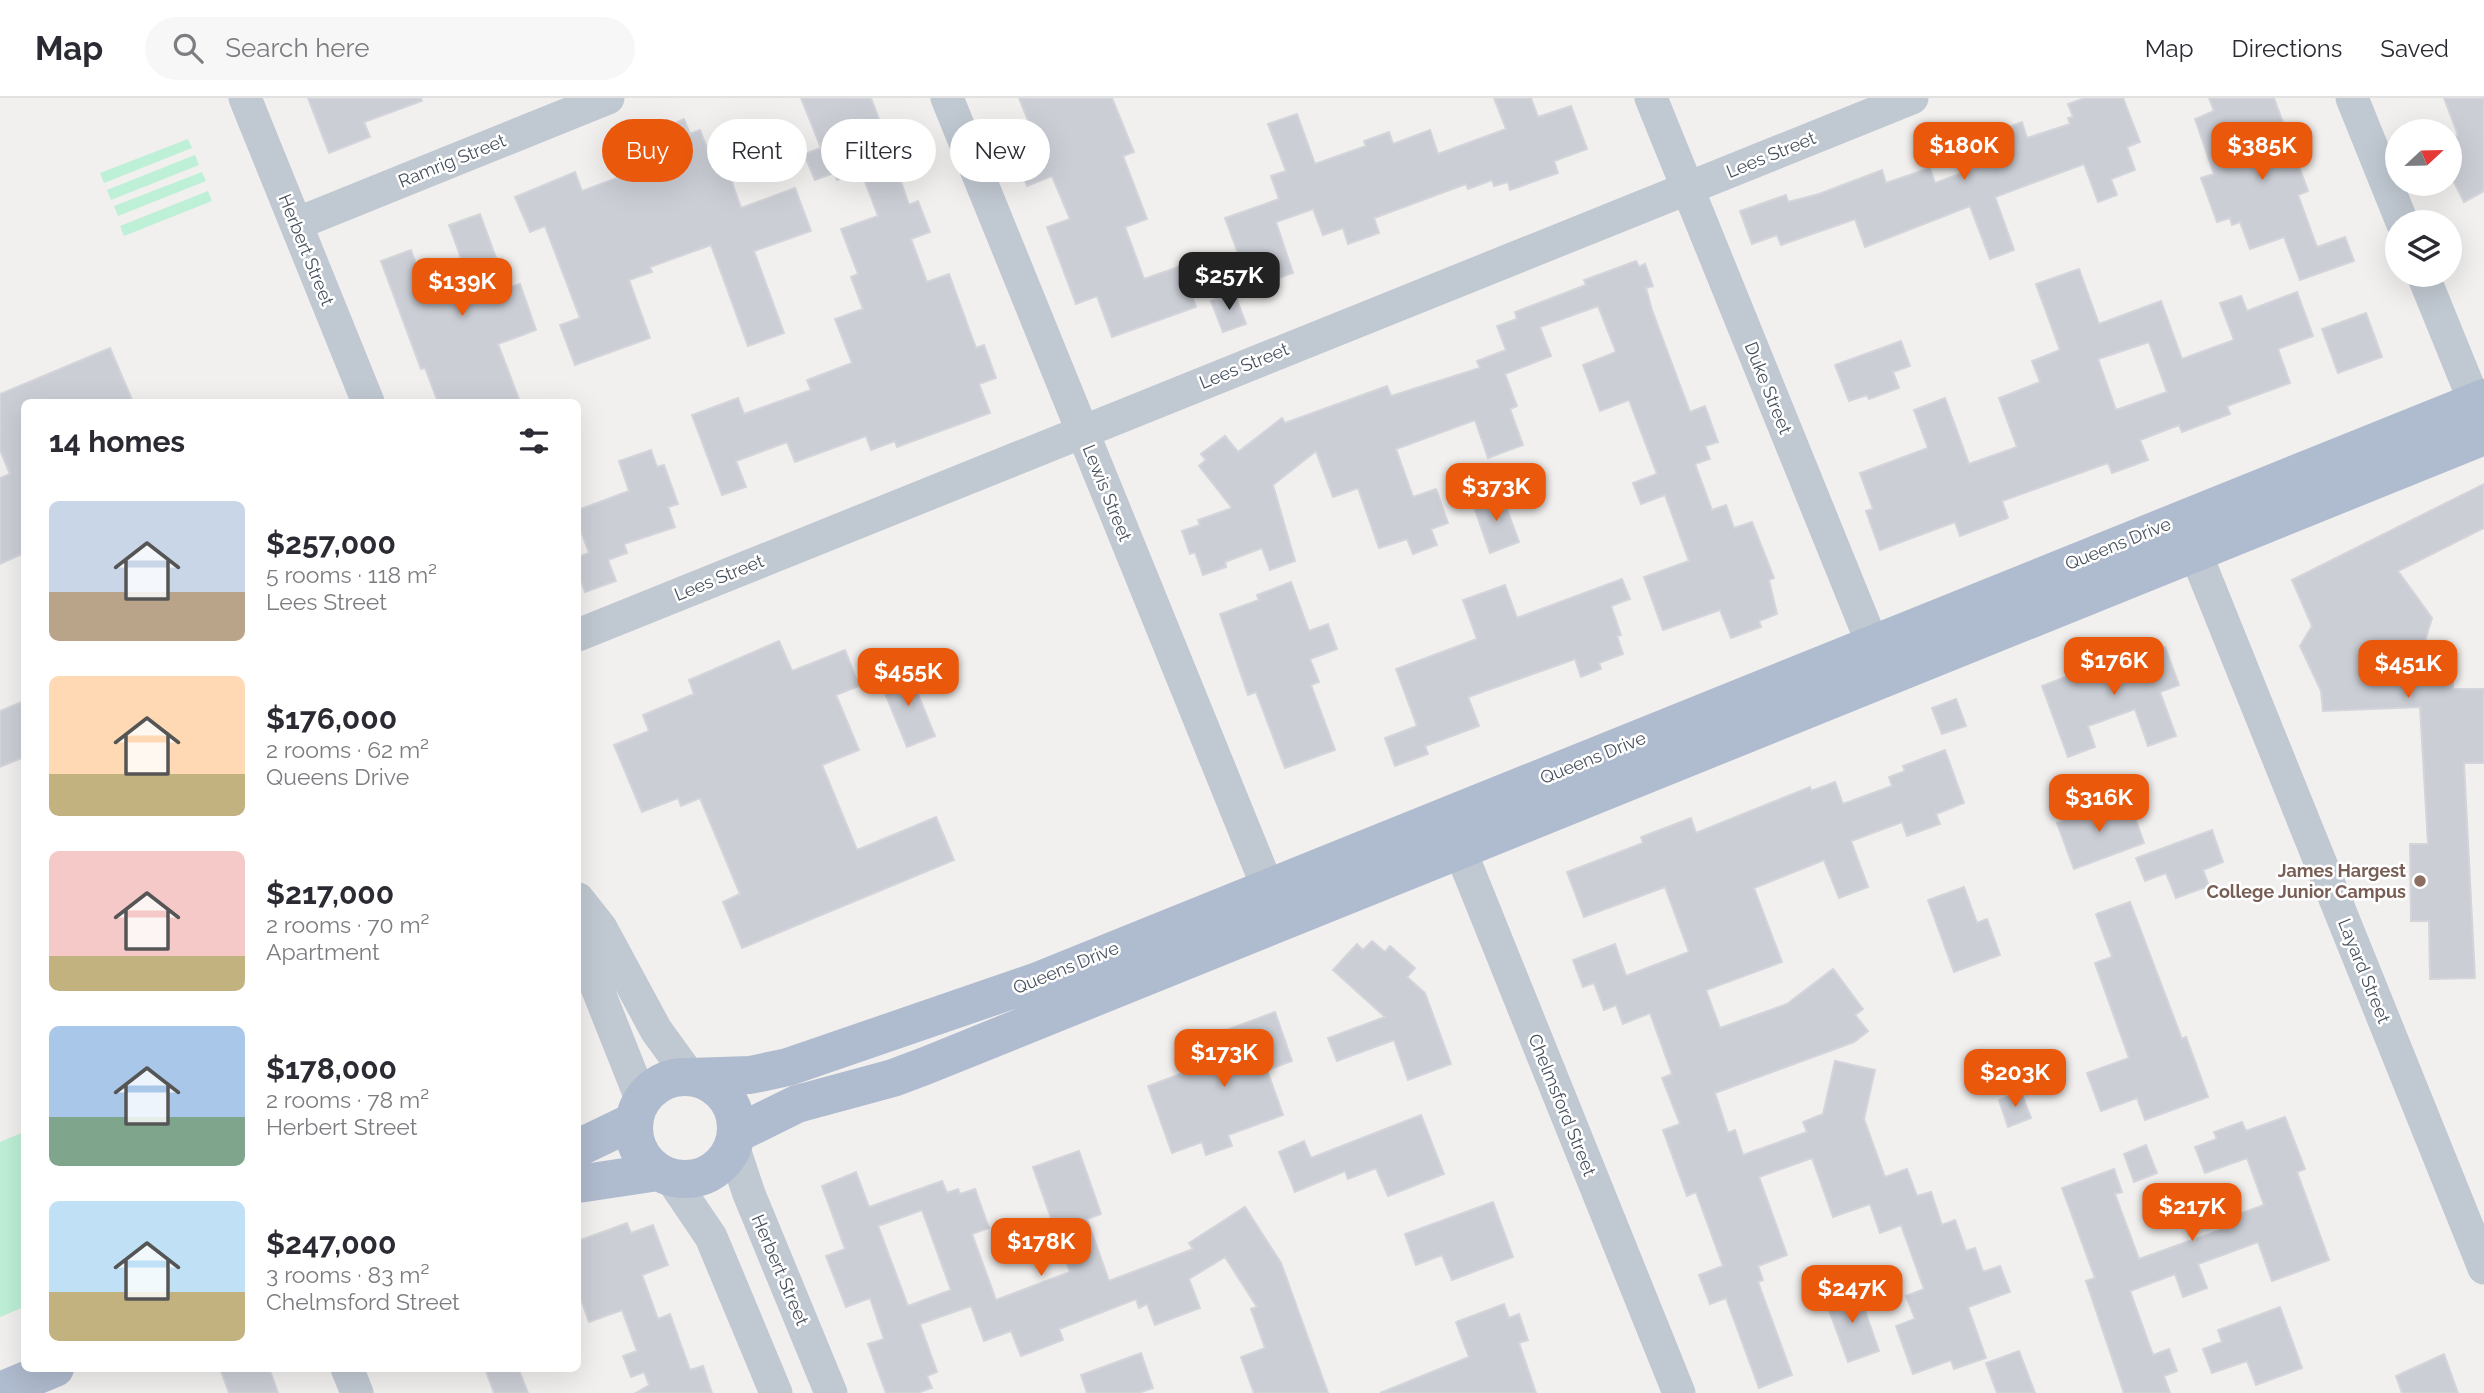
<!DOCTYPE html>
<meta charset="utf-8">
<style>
:root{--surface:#fff;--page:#f7f7f7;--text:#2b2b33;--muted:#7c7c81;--line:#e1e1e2;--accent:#ea580c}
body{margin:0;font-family:Raleway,sans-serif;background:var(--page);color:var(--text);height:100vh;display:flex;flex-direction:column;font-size:26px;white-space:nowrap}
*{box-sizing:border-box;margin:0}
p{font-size:23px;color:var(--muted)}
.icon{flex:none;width:38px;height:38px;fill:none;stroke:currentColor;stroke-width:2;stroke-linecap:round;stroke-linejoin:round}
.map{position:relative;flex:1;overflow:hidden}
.side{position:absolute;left:21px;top:301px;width:560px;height:973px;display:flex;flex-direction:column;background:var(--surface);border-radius:10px;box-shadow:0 7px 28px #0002}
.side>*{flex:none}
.banner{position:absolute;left:602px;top:21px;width:665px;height:63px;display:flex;gap:14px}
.needle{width:46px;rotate:68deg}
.tools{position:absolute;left:2385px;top:21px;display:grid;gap:14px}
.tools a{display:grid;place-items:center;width:77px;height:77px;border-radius:50%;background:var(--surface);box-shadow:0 7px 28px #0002;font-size:35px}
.price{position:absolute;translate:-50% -60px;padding:0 16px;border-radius:14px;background:var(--accent);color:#fff;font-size:23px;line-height:46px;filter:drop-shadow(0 2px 4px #0008)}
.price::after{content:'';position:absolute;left:50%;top:42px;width:21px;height:16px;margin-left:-10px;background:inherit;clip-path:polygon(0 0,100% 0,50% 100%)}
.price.current{background:#222;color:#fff}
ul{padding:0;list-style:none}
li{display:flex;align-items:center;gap:21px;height:175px;padding:0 28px}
li span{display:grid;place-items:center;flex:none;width:196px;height:140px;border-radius:10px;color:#555}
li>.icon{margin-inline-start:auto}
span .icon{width:84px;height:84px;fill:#fffc;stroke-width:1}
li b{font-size:30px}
h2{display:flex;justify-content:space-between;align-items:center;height:84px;padding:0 28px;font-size:30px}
.tag{padding:0 24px;border-radius:32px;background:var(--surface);box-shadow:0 7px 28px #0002;font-size:24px;line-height:63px}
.tag.current{background:var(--accent);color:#fff}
header{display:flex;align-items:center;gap:42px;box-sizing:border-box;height:98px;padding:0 35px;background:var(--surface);border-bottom:2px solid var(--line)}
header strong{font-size:33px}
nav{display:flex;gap:38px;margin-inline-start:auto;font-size:24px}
.search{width:490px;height:63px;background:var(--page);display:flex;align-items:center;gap:18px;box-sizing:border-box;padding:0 24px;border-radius:38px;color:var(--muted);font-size:26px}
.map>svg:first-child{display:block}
.green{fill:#beefd7}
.building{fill:#cbced5;stroke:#d3d5db;stroke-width:2;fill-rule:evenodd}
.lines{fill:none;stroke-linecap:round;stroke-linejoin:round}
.minor{stroke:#c0c8d1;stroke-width:33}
.major{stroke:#afbbce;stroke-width:38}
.education-dot{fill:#8d6e63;stroke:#fff;stroke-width:2.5}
.labels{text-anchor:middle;stroke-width:5;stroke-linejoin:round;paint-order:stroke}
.street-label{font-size:18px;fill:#47505d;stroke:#fff}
.education-label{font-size:18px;font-weight:bold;fill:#785e54;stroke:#fff;text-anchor:end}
</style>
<header>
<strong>Map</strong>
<div class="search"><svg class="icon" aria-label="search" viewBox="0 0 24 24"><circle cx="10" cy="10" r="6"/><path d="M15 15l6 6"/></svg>Search here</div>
<nav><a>Map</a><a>Directions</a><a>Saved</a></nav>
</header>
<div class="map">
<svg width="2484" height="1295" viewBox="0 0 2484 1295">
<rect width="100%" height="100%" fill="#f2f0ef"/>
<path class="green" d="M 188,41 L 192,50 L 104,85 L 100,75 Z
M 195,57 L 199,67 L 111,102 L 107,92 Z
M 202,74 L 206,83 L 118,118 L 114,108 Z
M 208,93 L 212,103 L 124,138 L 120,128 Z
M 24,1034 L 24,1209 L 0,1219 L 0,1044 Z"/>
<path class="building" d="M 308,0 L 421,0 L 422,3 L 364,24 L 370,39 L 329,55 Z
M 801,0 L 871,0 L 887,42 L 897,38 L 907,64 L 896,69 L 909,107 L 918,103 L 930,134 L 911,141 L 927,184 L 949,176 L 976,250 L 984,247 L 996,280 L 979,286 L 990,315 L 897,349 L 895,343 L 871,352 L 866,338 L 795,364 L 787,344 L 736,363 L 746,389 L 722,397 L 692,317 L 738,300 L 744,316 L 811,292 L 807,282 L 852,265 L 835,221 L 863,211 L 851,179 L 858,176 L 841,131 L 878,118 L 861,73 L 837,82 L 834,75 L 815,82 L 804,56 L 821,50 Z
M 1019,0 L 1112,0 L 1134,54 L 1123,58 L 1147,121 L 1125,129 L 1144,181 L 1181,168 L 1196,209 L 1112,239 L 1097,198 L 1076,206 L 1047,129 L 1070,121 L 1052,78 L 1027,88 L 1014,54 L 1037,45 Z
M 1494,0 L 1531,0 L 1538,19 L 1571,8 L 1587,51 L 1554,63 L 1558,75 L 1510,92 L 1508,84 L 1494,88 L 1492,82 L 1468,91 L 1466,86 L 1374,120 L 1379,135 L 1348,146 L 1343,130 L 1323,137 L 1313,111 L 1276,124 L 1293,175 L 1251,190 L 1225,120 L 1279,101 L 1271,78 L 1286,73 L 1268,26 L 1297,16 L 1315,66 L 1366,48 L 1364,43 L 1389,34 L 1393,46 L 1430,32 L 1438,56 L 1506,31 Z
M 2085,0 L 2123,0 L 2140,44 L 2127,49 L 2135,72 L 2111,81 L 2117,97 L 2098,104 L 2084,66 L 1995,99 L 2014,152 L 1990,161 L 1970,108 L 1865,149 L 1855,121 L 1781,147 L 1777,137 L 1752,146 L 1740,113 L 1786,97 L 1788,104 L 1819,96 L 1882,72 L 1886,85 L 1930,70 L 1935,85 L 1982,68 L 1972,43 L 2022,24 L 2027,40 L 2070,26 L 2068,20 L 2073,19 L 2068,6 Z
M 2209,0 L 2274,0 L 2308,93 L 2298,97 L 2317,149 L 2345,139 L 2354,163 L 2300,182 L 2284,139 L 2250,151 L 2240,124 L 2232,127 L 2230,120 L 2217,124 L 2201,80 L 2214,76 L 2195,21 L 2214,13 Z
M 2444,0 L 2484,0 L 2484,93 L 2464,104 L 2450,76 L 2450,41 L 2458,37 Z
M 684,21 L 690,36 L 700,32 L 715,71 L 726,67 L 741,110 L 795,90 L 811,133 L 754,153 L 784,235 L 748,248 L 711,147 L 650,169 L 652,174 L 629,182 L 650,240 L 575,267 L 560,227 L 580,220 L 545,128 L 530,134 L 515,99 L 575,74 L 582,93 L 669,61 L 658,32 Z
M 480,116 L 507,190 L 520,186 L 536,232 L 498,246 L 520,304 L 438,304 L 425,270 L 421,271 L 381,163 L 411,152 L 420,177 L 461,160 L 449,127 Z
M 1636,163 L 1639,169 L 1645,166 L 1653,188 L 1646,190 L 1652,212 L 1690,314 L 1705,308 L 1718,344 L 1705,348 L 1710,361 L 1695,366 L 1712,412 L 1726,407 L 1734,430 L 1752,424 L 1774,480 L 1769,482 L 1777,516 L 1759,523 L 1761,529 L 1731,540 L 1720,512 L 1663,532 L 1644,479 L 1689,463 L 1665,397 L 1641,406 L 1633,385 L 1657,376 L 1629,302 L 1600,313 L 1583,267 L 1616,254 L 1598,208 L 1540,229 L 1551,258 L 1505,276 L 1517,308 L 1510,311 L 1523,347 L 1488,360 L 1475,322 L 1396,351 L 1413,399 L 1436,391 L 1448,425 L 1431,431 L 1437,447 L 1413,456 L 1407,441 L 1379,450 L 1358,390 L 1333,399 L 1316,353 L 1273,387 L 1295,463 L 1270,472 L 1262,450 L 1225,464 L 1226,469 L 1203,477 L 1195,454 L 1190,456 L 1182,433 L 1200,427 L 1198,422 L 1232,410 L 1199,368 L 1206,362 L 1201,356 L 1225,338 L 1238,354 L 1282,320 L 1285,325 L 1387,288 L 1391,298 L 1480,270 L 1477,263 L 1506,252 L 1497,228 L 1517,221 L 1515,214 L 1586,187 L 1584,182 Z
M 2079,171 L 2099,226 L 2161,203 L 2182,261 L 2234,242 L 2220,205 L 2241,198 L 2247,213 L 2297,194 L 2313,238 L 2278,251 L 2290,285 L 2227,308 L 2230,316 L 2182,334 L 2179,327 L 2140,342 L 2148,362 L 2112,375 L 2108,365 L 2002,403 L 2008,420 L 1960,438 L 1955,424 L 1880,452 L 1866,413 L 1873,411 L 1860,375 L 1928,350 L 1914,312 L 1945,300 L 1969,366 L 2017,349 L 1999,300 L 2040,284 L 2032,263 L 2060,252 L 2036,186 ZM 2149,244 L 2167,294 L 2116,312 L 2098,261 Z
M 1234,194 L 1246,226 L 1223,234 L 1211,203 Z
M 2366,215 L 2382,259 L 2338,275 L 2322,231 Z
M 1901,243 L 1910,268 L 1893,274 L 1899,290 L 1869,301 L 1867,297 L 1849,303 L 1835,267 Z
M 110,250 L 133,304 L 24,304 L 24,455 L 0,466 L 0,380 L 10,376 L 0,352 L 0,296 Z
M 651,352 L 657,369 L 664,367 L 678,406 L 668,409 L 675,429 L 624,446 L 627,455 L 608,462 L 616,483 L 585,494 L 578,475 L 578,459 L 589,455 L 578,425 L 578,412 L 629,393 L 619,363 Z
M 2484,386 L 2484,430 L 2398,473 L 2432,520 L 2422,553 L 2452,552 L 2453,591 L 2484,591 L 2484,665 L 2464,665 L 2475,880 L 2430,881 L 2429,823 L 2411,823 L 2410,746 L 2428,746 L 2420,609 L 2323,613 L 2321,593 L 2300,548 L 2312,528 L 2292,482 Z
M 1501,395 L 1519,444 L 1490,455 L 1473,406 Z
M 1622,481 L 1630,501 L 1611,508 L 1621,537 L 1617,538 L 1623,556 L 1599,565 L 1601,571 L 1581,579 L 1575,561 L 1468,599 L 1479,628 L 1425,648 L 1428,656 L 1395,668 L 1385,640 L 1417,628 L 1396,571 L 1477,541 L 1463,502 L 1505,487 L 1517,520 Z
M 1291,484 L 1309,533 L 1328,526 L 1337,551 L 1310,561 L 1319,584 L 1311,587 L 1335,652 L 1285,670 L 1256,594 L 1248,597 L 1220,516 L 1259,502 L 1257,497 Z
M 779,543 L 792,573 L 845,552 L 859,588 L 836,597 L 859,652 L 822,667 L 857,752 L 936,719 L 954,762 L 742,850 L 723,804 L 740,796 L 700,700 L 681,708 L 678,700 L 642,714 L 614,647 L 649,633 L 643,617 L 694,596 L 689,582 Z
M 2153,545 L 2156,553 L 2165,549 L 2179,587 L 2160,594 L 2176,638 L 2148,648 L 2135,611 L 2088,628 L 2095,649 L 2068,659 L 2042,588 Z
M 908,572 L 935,638 L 907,649 L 880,583 Z
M 1956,601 L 1966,628 L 1942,636 L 1932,610 Z
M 24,603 L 24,659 L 0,669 L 0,613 Z
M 1945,652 L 1964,705 L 1936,716 L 1940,726 L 1907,738 L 1902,724 L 1851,743 L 1868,789 L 1839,800 L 1824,762 L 1754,790 L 1782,864 L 1706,892 L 1720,930 L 1787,906 L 1833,871 L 1863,911 L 1855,917 L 1868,933 L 1854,944 L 1715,995 L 1728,1035 L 1735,1032 L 1743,1057 L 1807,1034 L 1803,1024 L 1823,1016 L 1835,963 L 1875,972 L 1864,1021 L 1885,1079 L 1907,1071 L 1917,1098 L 1931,1094 L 1942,1127 L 1955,1122 L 1966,1153 L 1975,1150 L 1983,1174 L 2000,1168 L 2010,1194 L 1968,1209 L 1986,1260 L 1954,1271 L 1951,1262 L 1913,1276 L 1896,1228 L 1915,1221 L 1906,1198 L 1924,1191 L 1901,1127 L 1880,1135 L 1870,1106 L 1833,1119 L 1812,1060 L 1759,1079 L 1787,1157 L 1758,1168 L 1763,1182 L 1758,1184 L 1792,1277 L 1759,1290 L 1726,1200 L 1710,1206 L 1699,1177 L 1723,1168 L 1696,1094 L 1687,1098 L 1663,1032 L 1680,1026 L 1662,980 L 1672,976 L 1650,915 L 1623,926 L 1616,907 L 1604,912 L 1594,885 L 1583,889 L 1573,862 L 1615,846 L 1626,878 L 1689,854 L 1665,789 L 1584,819 L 1567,774 L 1643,745 L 1641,739 L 1691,720 L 1696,735 L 1810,689 L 1811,693 L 1835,684 L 1843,706 L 1892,688 L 1889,679 L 1905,673 L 1903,668 Z
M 2120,702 L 2127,720 L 2134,717 L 2144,745 L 2074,771 L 2057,725 Z
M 2212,732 L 2223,764 L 2203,772 L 2209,788 L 2176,800 L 2166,775 L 2145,783 L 2136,760 Z
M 1964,789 L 1977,825 L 1987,821 L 2000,857 L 1954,874 L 1928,802 Z
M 2130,804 L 2182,941 L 2186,939 L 2208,999 L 2145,1022 L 2137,1000 L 2101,1013 L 2087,975 L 2129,960 L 2095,865 L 2112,859 L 2096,816 Z
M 1372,843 L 1385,854 L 1390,848 L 1415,870 L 1407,879 L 1425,895 L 1451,966 L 1408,982 L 1394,942 L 1337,963 L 1328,940 L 1385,919 L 1333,872 L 1357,846 L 1363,852 Z
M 1275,914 L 1292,963 L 1267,972 L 1283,1017 L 1228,1037 L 1232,1048 L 1206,1057 L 1202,1044 L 1172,1055 L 1148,988 L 1229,958 L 1221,934 Z
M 2021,994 L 2031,1020 L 2008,1029 L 1999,1002 Z
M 1421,1017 L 1444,1076 L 1388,1098 L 1376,1070 L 1348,1081 L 1345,1073 L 1295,1094 L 1279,1054 L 1304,1043 L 1311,1060 Z
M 2285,1019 L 2305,1071 L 2297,1074 L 2329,1162 L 2272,1183 L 2258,1144 L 2198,1166 L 2207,1190 L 2183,1199 L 2175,1176 L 2130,1193 L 2153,1257 L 2169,1251 L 2177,1273 L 2164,1278 L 2170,1295 L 2124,1295 L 2086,1183 L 2095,1180 L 2062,1090 L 2114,1071 L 2122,1094 L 2115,1096 L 2139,1161 L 2223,1131 L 2220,1123 L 2264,1107 L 2247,1060 L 2205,1075 L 2195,1049 L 2217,1041 L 2214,1034 L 2242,1024 L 2246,1033 Z
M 2146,1047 L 2157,1075 L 2134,1084 L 2124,1056 Z
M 1079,1053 L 1101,1116 L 1087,1121 L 1109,1183 L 1193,1151 L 1189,1145 L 1245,1109 L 1281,1165 L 1328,1295 L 1254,1295 L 1241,1259 L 1265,1250 L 1251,1211 L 1257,1209 L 1225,1159 L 1189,1181 L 1200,1210 L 1155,1227 L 1147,1206 L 1139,1210 L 1136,1201 L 1059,1231 L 1063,1242 L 1021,1258 L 1011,1233 L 984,1243 L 971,1208 L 920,1226 L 937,1274 L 927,1278 L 932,1290 L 917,1295 L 886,1295 L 868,1246 L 884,1241 L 870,1200 L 846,1209 L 826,1158 L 845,1151 L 822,1088 L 856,1074 L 869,1109 L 942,1083 L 947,1095 L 958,1091 L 960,1096 L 975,1091 L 989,1130 L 972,1136 L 996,1202 L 1070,1174 L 1033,1069 ZM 922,1112 L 951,1192 L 908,1208 L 878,1128 Z
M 1493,1104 L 1513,1159 L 1452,1182 L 1442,1157 L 1416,1167 L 1405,1136 Z
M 627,1125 L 631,1135 L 653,1127 L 668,1167 L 642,1177 L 658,1221 L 670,1216 L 690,1272 L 703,1268 L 712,1295 L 636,1295 L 649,1287 L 644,1274 L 631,1279 L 623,1258 L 637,1253 L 622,1212 L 589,1224 L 578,1193 L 578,1143 Z
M 1857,1190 L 1879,1253 L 1848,1264 L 1825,1201 Z
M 1504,1206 L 1509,1220 L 1519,1216 L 1528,1242 L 1519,1245 L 1536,1295 L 1380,1295 L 1469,1259 L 1456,1224 Z
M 2280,1209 L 2302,1270 L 2256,1287 L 2247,1263 L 2212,1275 L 2203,1251 L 2222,1244 L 2218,1232 Z
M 2019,1253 L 2035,1295 L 1997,1295 L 1986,1265 Z
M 1141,1255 L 1153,1290 L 1138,1295 L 1087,1295 L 1081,1277 Z
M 2444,1256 L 2458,1295 L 2402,1295 L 2396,1278 Z
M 220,1270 L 269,1270 L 278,1295 L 229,1295 Z
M 485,1270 L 518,1270 L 528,1295 L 494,1295 Z"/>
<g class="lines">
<path class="minor" d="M 245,0 L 368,304
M 947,0 L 1268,790
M 1651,0 L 1883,572
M 2352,0 L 2402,124
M 296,126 L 608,0
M 2423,177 L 2484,327
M 2185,429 L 2484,1170
M 578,537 L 1912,0
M 1450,727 L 1679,1295
M 578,801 L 601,830 L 656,932 L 690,979
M 578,842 L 642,1003
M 733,1048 L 749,1096 L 831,1295
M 671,1080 L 711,1139 L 776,1295
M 347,1270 L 357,1295"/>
<path class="major" d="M 690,979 L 750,977 L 788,969 L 1035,884 L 2484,300
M634 1030a51 51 0 1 1 102 0a51 51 0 1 1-102 0Z
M 736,1036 L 797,1006 L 893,980 L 925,968 L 2484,338
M 578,1050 L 634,1023
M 578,1086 L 658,1074
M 0,1293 L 55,1270"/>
</g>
<circle class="education-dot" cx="2420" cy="783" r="7"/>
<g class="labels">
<g class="street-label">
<text transform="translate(1771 57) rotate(-22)" y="6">Lees Street</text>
<text transform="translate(452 63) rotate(-22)" y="6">Ramrig Street</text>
<text transform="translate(306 152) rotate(68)" y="6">Herbert Street</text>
<text transform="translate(1244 268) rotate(-22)" y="6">Lees Street</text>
<text transform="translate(1768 290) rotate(68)" y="6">Duke Street</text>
<text transform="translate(1107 395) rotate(68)" y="6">Lewis Street</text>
<text transform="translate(2118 446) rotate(-22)" y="6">Queens Drive</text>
<text transform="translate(719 480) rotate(-22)" y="6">Lees Street</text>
<text transform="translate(1593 660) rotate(-22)" y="6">Queens Drive</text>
<text transform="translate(1066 870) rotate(-22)" y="6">Queens Drive</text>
<text transform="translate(2364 873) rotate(68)" y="6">Layard Street</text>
<text transform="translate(1562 1007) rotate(68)" y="6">Chelmsford Street</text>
<text transform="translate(780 1172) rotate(67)" y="6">Herbert Street</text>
</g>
<g class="education-label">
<text x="2406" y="779">James Hargest<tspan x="2406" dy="21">College Junior Campus</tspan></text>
</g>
</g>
</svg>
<div class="tools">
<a><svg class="needle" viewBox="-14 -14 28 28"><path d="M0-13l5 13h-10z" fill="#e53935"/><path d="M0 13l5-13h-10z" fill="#7c7c81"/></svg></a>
<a><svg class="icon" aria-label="layers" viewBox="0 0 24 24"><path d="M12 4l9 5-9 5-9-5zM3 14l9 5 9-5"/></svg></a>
</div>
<b class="price" style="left:1964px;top:84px">$180K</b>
<b class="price" style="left:2262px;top:84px">$385K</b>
<b class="price current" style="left:1229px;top:214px">$257K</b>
<b class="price" style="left:462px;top:220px">$139K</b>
<b class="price" style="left:1496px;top:425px">$373K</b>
<b class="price" style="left:2114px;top:599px">$176K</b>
<b class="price" style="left:2408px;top:602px">$451K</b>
<b class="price" style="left:908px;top:610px">$455K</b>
<b class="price" style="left:2099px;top:736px">$316K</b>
<b class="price" style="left:1224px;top:991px">$173K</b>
<b class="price" style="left:2015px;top:1011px">$203K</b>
<b class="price" style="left:2192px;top:1145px">$217K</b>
<b class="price" style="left:1041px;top:1180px">$178K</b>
<b class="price" style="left:1852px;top:1227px">$247K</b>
<div class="banner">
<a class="tag current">Buy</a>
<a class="tag">Rent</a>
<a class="tag">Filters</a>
<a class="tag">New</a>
</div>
<section class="side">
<h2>14 homes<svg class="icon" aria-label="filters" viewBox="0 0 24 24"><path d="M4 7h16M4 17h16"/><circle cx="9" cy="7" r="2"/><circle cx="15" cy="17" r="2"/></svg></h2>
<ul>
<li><span style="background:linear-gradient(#c9d6e8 65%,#b9a48a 0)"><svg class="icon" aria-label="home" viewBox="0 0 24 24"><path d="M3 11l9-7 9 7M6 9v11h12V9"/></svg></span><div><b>$257,000</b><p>5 rooms · 118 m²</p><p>Lees Street</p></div></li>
<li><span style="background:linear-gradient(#ffd9b3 70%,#c2b280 0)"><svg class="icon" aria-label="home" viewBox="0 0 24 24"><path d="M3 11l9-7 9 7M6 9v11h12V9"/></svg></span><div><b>$176,000</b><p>2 rooms · 62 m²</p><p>Queens Drive</p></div></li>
<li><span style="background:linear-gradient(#f6c9c9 75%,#c2b280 0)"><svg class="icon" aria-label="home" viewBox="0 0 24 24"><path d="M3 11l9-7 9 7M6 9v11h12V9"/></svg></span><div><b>$217,000</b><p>2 rooms · 70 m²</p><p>Apartment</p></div></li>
<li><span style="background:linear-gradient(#a9c7e8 65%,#7fa58c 0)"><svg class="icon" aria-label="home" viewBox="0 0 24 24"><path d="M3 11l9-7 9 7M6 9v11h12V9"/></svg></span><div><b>$178,000</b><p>2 rooms · 78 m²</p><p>Herbert Street</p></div></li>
<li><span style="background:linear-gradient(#bfe0f5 65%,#c2b280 0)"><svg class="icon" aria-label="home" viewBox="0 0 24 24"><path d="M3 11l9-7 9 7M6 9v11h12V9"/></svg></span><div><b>$247,000</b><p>3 rooms · 83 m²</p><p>Chelmsford Street</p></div></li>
</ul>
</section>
</div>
